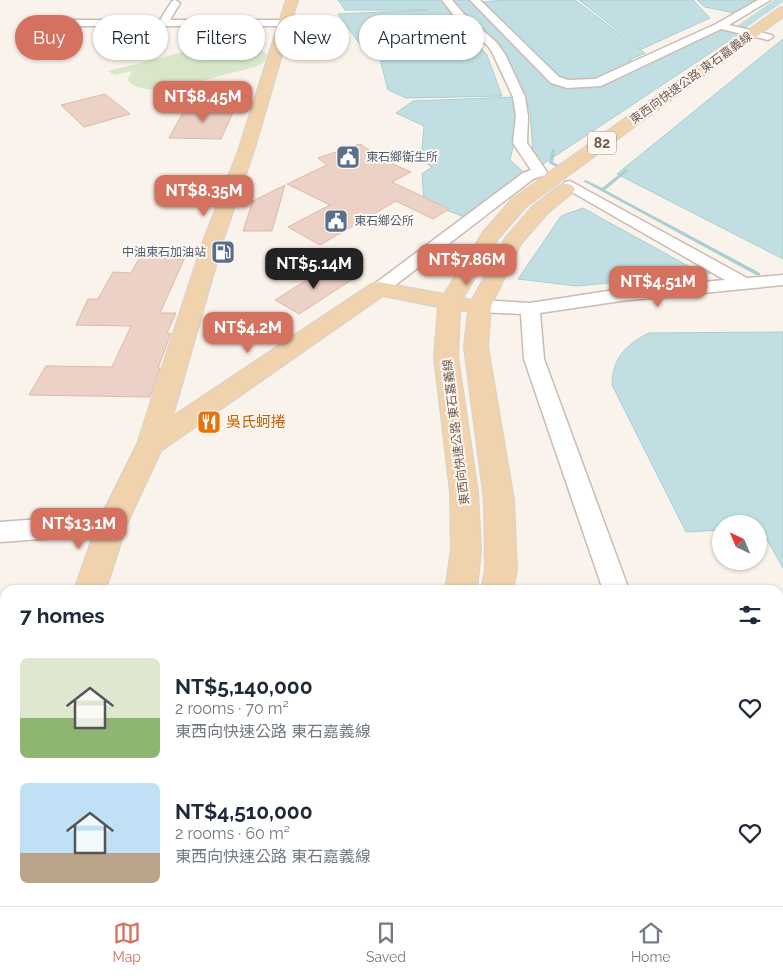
<!DOCTYPE html>
<meta charset="utf-8">
<style>
:root{--surface:#fff;--page:#f2f2f3;--text:#1f2937;--muted:#747a83;--line:#e0e1e3;--accent:#d5725f}
body{margin:0;font-family:Raleway,"Noto Sans TC",sans-serif;background:var(--page);color:var(--text);height:100vh;display:flex;flex-direction:column;font-size:19px;white-space:nowrap}
*{box-sizing:border-box;margin:0}
p{font-size:16px;color:var(--muted)}
.icon{flex:none;width:28px;height:28px;fill:none;stroke:currentColor;stroke-width:2;stroke-linecap:round;stroke-linejoin:round}
.map{position:relative;flex:1;overflow:hidden}
.panel{position:absolute;left:0px;top:585px;width:784px;height:321px;display:flex;flex-direction:column;background:var(--surface);border-radius:15px 15px 0 0;box-shadow:0 1px 4px #0004}
.panel>*{flex:none}
.guide{position:absolute;left:15px;top:15px;width:500px;height:45px;display:flex;gap:10px}
.needle{width:32px;rotate:316deg}
.buttons{position:absolute;left:712px;top:515px;display:grid;gap:10px}
.buttons a{display:grid;place-items:center;width:55px;height:55px;border-radius:50%;background:var(--surface);box-shadow:0 1px 4px #0004;font-size:25px}
.price{position:absolute;translate:-50% -42px;padding:0 11px;border-radius:10px;background:var(--accent);color:#fff;font-size:16px;line-height:32px;filter:drop-shadow(0 1px 2px #0008)}
.price::after{content:'';position:absolute;left:50%;top:30px;width:15px;height:11px;margin-left:-8px;background:inherit;clip-path:polygon(0 0,100% 0,50% 100%)}
.price.on{background:#222;color:#fff}
ul{padding:0;list-style:none}
li{display:flex;align-items:center;gap:15px;height:125px;padding:0 20px}
li span{display:grid;place-items:center;flex:none;width:140px;height:100px;border-radius:8px;color:#555}
li>.icon{margin-inline-start:auto}
span .icon{width:60px;height:60px;fill:#fffc;stroke-width:1}
li b{font-size:21px}
h2{display:flex;justify-content:space-between;align-items:center;height:60px;padding:0 20px;font-size:21px}
.tag{padding:0 18px;border-radius:22px;background:var(--surface);box-shadow:0 1px 4px #0004;font-size:18px;line-height:45px}
.tag.on{background:var(--accent);color:#fff}
.menu{display:flex;justify-content:space-around;align-items:center;height:70px;border-top:1px solid var(--line);background:var(--surface);font-size:14px;color:var(--muted)}
.menu a{display:grid;justify-items:center;gap:2px}
.menu .on{color:var(--accent)}
.map>svg:first-child{display:block}
.green{fill:#d8e7ca}
.water{fill:#c1dfe2;stroke:#a9cfd2}
.lines{fill:none;stroke-linecap:round;stroke-linejoin:round}
.stream{fill:#a9cfd2;fill-rule:evenodd}
.canal{fill:#c1dfe2;fill-rule:evenodd}
.building{fill:#ecd2c6;stroke:#ddb9a8}
.minor-casing{stroke:#cbbbb2;stroke-width:3}
.major-casing{stroke:#d8d1ce;stroke-width:2}
.minor{fill:#fff;fill-rule:evenodd}
.major{fill:#f0d2ac;fill-rule:evenodd}
.labels{text-anchor:middle;stroke-width:4;stroke-linejoin:round;paint-order:stroke}
.far-street-label{font-size:12px;fill:#725a51;stroke:#fdf7f1}
.far-service-label{font-size:12px;fill:#4e5e75;stroke:#fdf7f1;text-anchor:start}
.shield{fill:#fdf7f1;stroke:#9c8981;stroke-width:1}
.shield-label{font-size:14px;font-weight:bold;fill:#725a51}
.food-label{font-size:15px;fill:#c56008;stroke:#fdf7f1;text-anchor:start}
</style>
<div class="map">
<svg width="783" height="906" viewBox="0 0 783 906">
<rect width="100%" height="100%" fill="#faf3eb"/>
<path class="green" d="M 260,33 L 266,37 L 240,44 C 250,47 263,46 268,57 L 263,63 C 252,69 238,71 226,74 C 202,81 151,100 129,82 L 128,79 L 132,71 L 114,75 L 108,71 Z"/>
<path class="water" d="M 338,0 L 442,0 L 448,9 L 481,43 L 381,53 L 365,51 L 338,14 L 428,10 L 345,10 Z
M 451,0 L 472,0 L 548,79 L 576,87 L 601,85 L 719,29 L 739,34 L 543,164 L 533,153 L 530,110 L 516,77 Z
M 505,0 L 575,0 L 645,53 L 629,60 L 636,63 L 596,81 L 575,83 L 552,76 L 518,37 L 481,2 Z
M 579,0 L 693,0 L 710,18 L 642,49 Z
M 697,0 L 761,0 L 739,14 L 705,7 Z
M 783,39 L 783,259 L 617,174 Z
M 481,48 L 487,55 L 502,96 L 406,98 L 388,90 L 379,55 Z
M 515,97 L 519,120 L 510,160 L 528,176 L 465,217 L 424,202 L 422,174 L 432,167 L 421,160 L 424,126 L 396,113 L 413,101 Z
M 583,208 L 690,267 L 724,272 L 577,286 L 518,279 L 561,216 Z
M 783,332 L 783,568 L 761,529 L 759,529 L 759,524 L 721,524 L 721,530 L 686,532 L 612,385 C 612,359 626,344 649,333 Z"/>
<g class="lines">
<path class="stream" d="M 552,149 L 555,150 L 553,162 L 560,166 L 560,168 L 558,168 L 549,163 Z
M 626,169 L 629,170 L 605,190 L 760,273 L 760,275 L 756,275 L 583,181 L 586,180 L 602,188 Z"/>
<path class="canal" d="M 774,0 L 783,0 L 783,2 L 743,30 L 737,30 L 737,26 Z"/>
</g>
<path class="building" d="M 105,94 L 130,114 L 84,127 L 61,105 Z
M 186,107 L 210,108 L 235,108 L 221,139 L 169,138 Z
M 360,144 L 386,161 L 411,172 L 392,182 L 449,209 L 433,219 L 396,201 L 320,245 L 288,227 L 330,205 L 287,184 L 327,165 L 318,158 Z
M 285,185 L 272,231 L 243,231 L 253,201 Z
M 140,257 L 184,259 L 160,313 L 176,313 L 167,333 L 171,333 L 158,368 L 160,368 L 150,397 L 29,395 L 46,366 L 112,367 L 131,326 L 76,325 L 88,299 L 98,299 L 113,272 L 131,273 Z
M 329,266 L 353,279 L 299,314 L 275,300 Z"/>
<g class="lines">
<g class="minor-casing">
<path id="minor" d="M 175,0 L 180,3 L 170,20 L 285,20 L 290,23 L 285,26 L 71,26 L 66,23 L 71,20 L 160,20 L 172,1 Z
M 442,0 L 452,0 L 463,13 L 496,42 L 505,54 L 525,97 L 528,116 L 527,143 L 547,172 L 545,175 L 533,179 L 385,293 L 379,294 L 373,293 L 370,289 L 373,285 L 523,173 L 531,170 L 513,143 L 516,116 L 513,97 L 493,54 L 488,46 L 455,17 Z
M 470,0 L 480,0 L 559,77 L 568,80 L 595,79 L 716,24 L 758,0 L 770,0 L 729,25 L 772,35 L 773,37 L 768,40 L 721,29 L 601,86 L 567,88 L 551,83 Z
M 570,181 L 747,278 L 783,275 L 783,285 L 621,301 L 540,313 L 544,359 L 629,590 L 603,590 L 524,359 L 521,314 L 480,312 L 474,310 L 471,306 L 474,302 L 480,300 L 530,303 L 621,289 L 725,280 L 565,188 L 563,185 L 565,182 Z
M 112,514 L 121,517 L 124,524 L 121,531 L 112,534 L 0,542 L 0,522 Z
M 5,797 L 5,829 L 0,830 L 0,798 Z
M 642,901 L 678,901 L 678,906 L 642,906 Z"/>
</g>
<g class="major-casing">
<path id="major" d="M 286,0 L 298,0 L 254,151 L 223,241 L 173,416 L 371,284 L 379,282 L 444,294 L 483,232 L 512,199 L 779,8 L 783,7 L 783,17 L 526,207 L 498,239 L 463,298 L 472,300 L 505,238 L 533,206 L 560,185 L 566,184 L 572,185 L 575,189 L 572,193 L 547,214 L 521,244 L 491,306 L 488,347 L 514,500 L 517,570 L 513,590 L 481,590 L 485,570 L 484,500 L 464,347 L 468,311 L 460,311 L 458,357 L 478,492 L 481,550 L 477,590 L 445,590 L 451,550 L 450,492 L 434,357 L 438,307 L 383,296 L 161,451 L 127,524 L 106,590 L 74,590 L 97,524 L 137,444 L 203,241 L 238,151 Z
M 5,830 L 5,885 L 0,887 L 0,832 Z
M 132,901 L 184,901 L 182,906 L 130,906 Z
M 240,901 L 287,901 L 285,906 L 238,906 Z"/>
</g>
<use href="#minor" class="minor"/>
<use href="#major" class="major"/>
</g>
<defs>
<g id="civic-square" transform="scale(1.25)"><rect x="-9" y="-9" width="18" height="18" rx="4" fill="#5c6f8a" stroke="#fdf7f1"/><path d="M-.6-6.5H3V-4.5H.6V-3L4-1V1h2V6H-6V1h2V-1L-.6-3ZM-1.2 2.5V6h2.4V2.5Z" fill="#fff"/></g>
<g id="fuel-square" transform="scale(1.25)"><rect x="-9" y="-9" width="18" height="18" rx="4" fill="#5c6f8a" stroke="#fdf7f1"/><path d="M-5.5-6h7V0h2V4h1.3V-2.5L3-4.5l.8-.8L6-3V5H2.5V1h-1V6h-7ZM-4.2-4.7v3.2H.2V-4.7Z" fill="#fff"/></g>
<g id="restaurant-square" transform="scale(1.25)"><rect x="-9" y="-9" width="18" height="18" rx="4" fill="#e8710a" stroke="#fdf7f1"/><path d="M-5-6h1v4h1v-4h1v4h1v-4h1v5L-1.5 .5V6h-2V.5L-5-1ZM5-6V6H3V1.5H1.5Q1.5-4 5-6Z" fill="#fff"/></g>
</defs>
<g fill-rule="evenodd">
<use href="#civic-square" x="348" y="157"/>
<use href="#civic-square" x="336" y="221"/>
<use href="#fuel-square" x="223" y="252"/>
<use href="#restaurant-square" x="209" y="422"/>
</g>
<g class="labels">
<g class="far-street-label">
<text transform="translate(691 78) rotate(-36)" y="4">東西向快速公路 東石嘉義線</text>
<text transform="translate(456 432) rotate(-97)" y="4">東西向快速公路 東石嘉義線</text>
</g>
<g class="far-service-label">
<text x="366" y="161">東石鄉衛生所</text>
<text x="354" y="225">東石鄉公所</text>
<text x="206" y="256" text-anchor="end">中油東石加油站</text>
</g>
<rect class="shield" x="588" y="131.5" width="28" height="23" rx="4"/>
<g class="shield-label">
<text x="602" y="148">82</text>
</g>
<g class="food-label">
<text x="226" y="427">吳氏蚵捲</text>
</g>
</g>
</svg>
<div class="buttons">
<a><svg class="needle" viewBox="-14 -14 28 28"><path d="M0-13l5 13h-10z" fill="#e53935"/><path d="M0 13l5-13h-10z" fill="#747a83"/></svg></a>
</div>
<b class="price" style="left:203px;top:123px">NT$8.45M</b>
<b class="price" style="left:204px;top:217px">NT$8.35M</b>
<b class="price" style="left:467px;top:286px">NT$7.86M</b>
<b class="price on" style="left:314px;top:290px">NT$5.14M</b>
<b class="price" style="left:658px;top:308px">NT$4.51M</b>
<b class="price" style="left:248px;top:354px">NT$4.2M</b>
<b class="price" style="left:79px;top:550px">NT$13.1M</b>
<div class="guide">
<a class="tag on">Buy</a>
<a class="tag">Rent</a>
<a class="tag">Filters</a>
<a class="tag">New</a>
<a class="tag">Apartment</a>
</div>
<section class="panel">
<h2>7 homes<svg class="icon" aria-label="filters" viewBox="0 0 24 24"><path d="M4 7h16M4 17h16"/><circle cx="9" cy="7" r="2"/><circle cx="15" cy="17" r="2"/></svg></h2>
<ul>
<li><span style="background:linear-gradient(#dfe7d0 60%,#8fb573 0)"><svg class="icon" aria-label="home" viewBox="0 0 24 24"><path d="M3 11l9-7 9 7M6 9v11h12V9"/></svg></span><div><b>NT$5,140,000</b><p>2 rooms · 70 m²</p><p>東西向快速公路 東石嘉義線</p></div><svg class="icon" aria-label="heart" viewBox="0 0 24 24"><path d="M12 20l-8-8c-3-5 5-10 8-4 3-6 11-1 8 4z"/></svg></li>
<li><span style="background:linear-gradient(#bfe0f5 70%,#b9a48a 0)"><svg class="icon" aria-label="home" viewBox="0 0 24 24"><path d="M3 11l9-7 9 7M6 9v11h12V9"/></svg></span><div><b>NT$4,510,000</b><p>2 rooms · 60 m²</p><p>東西向快速公路 東石嘉義線</p></div><svg class="icon" aria-label="heart" viewBox="0 0 24 24"><path d="M12 20l-8-8c-3-5 5-10 8-4 3-6 11-1 8 4z"/></svg></li>
</ul>
</section>
</div>
<nav class="menu">
<a class="on"><svg class="icon" aria-label="map" viewBox="0 0 24 24"><path d="M3 6l6-2 6 2 6-2v14l-6 2-6-2-6 2zM9 4v14M15 6v14"/></svg>Map</a>
<a><svg class="icon" aria-label="saved" viewBox="0 0 24 24"><path d="M7 4h10v16l-5-4-5 4z"/></svg>Saved</a>
<a><svg class="icon" aria-label="home" viewBox="0 0 24 24"><path d="M3 11l9-7 9 7M6 9v11h12V9"/></svg>Home</a>
</nav>
